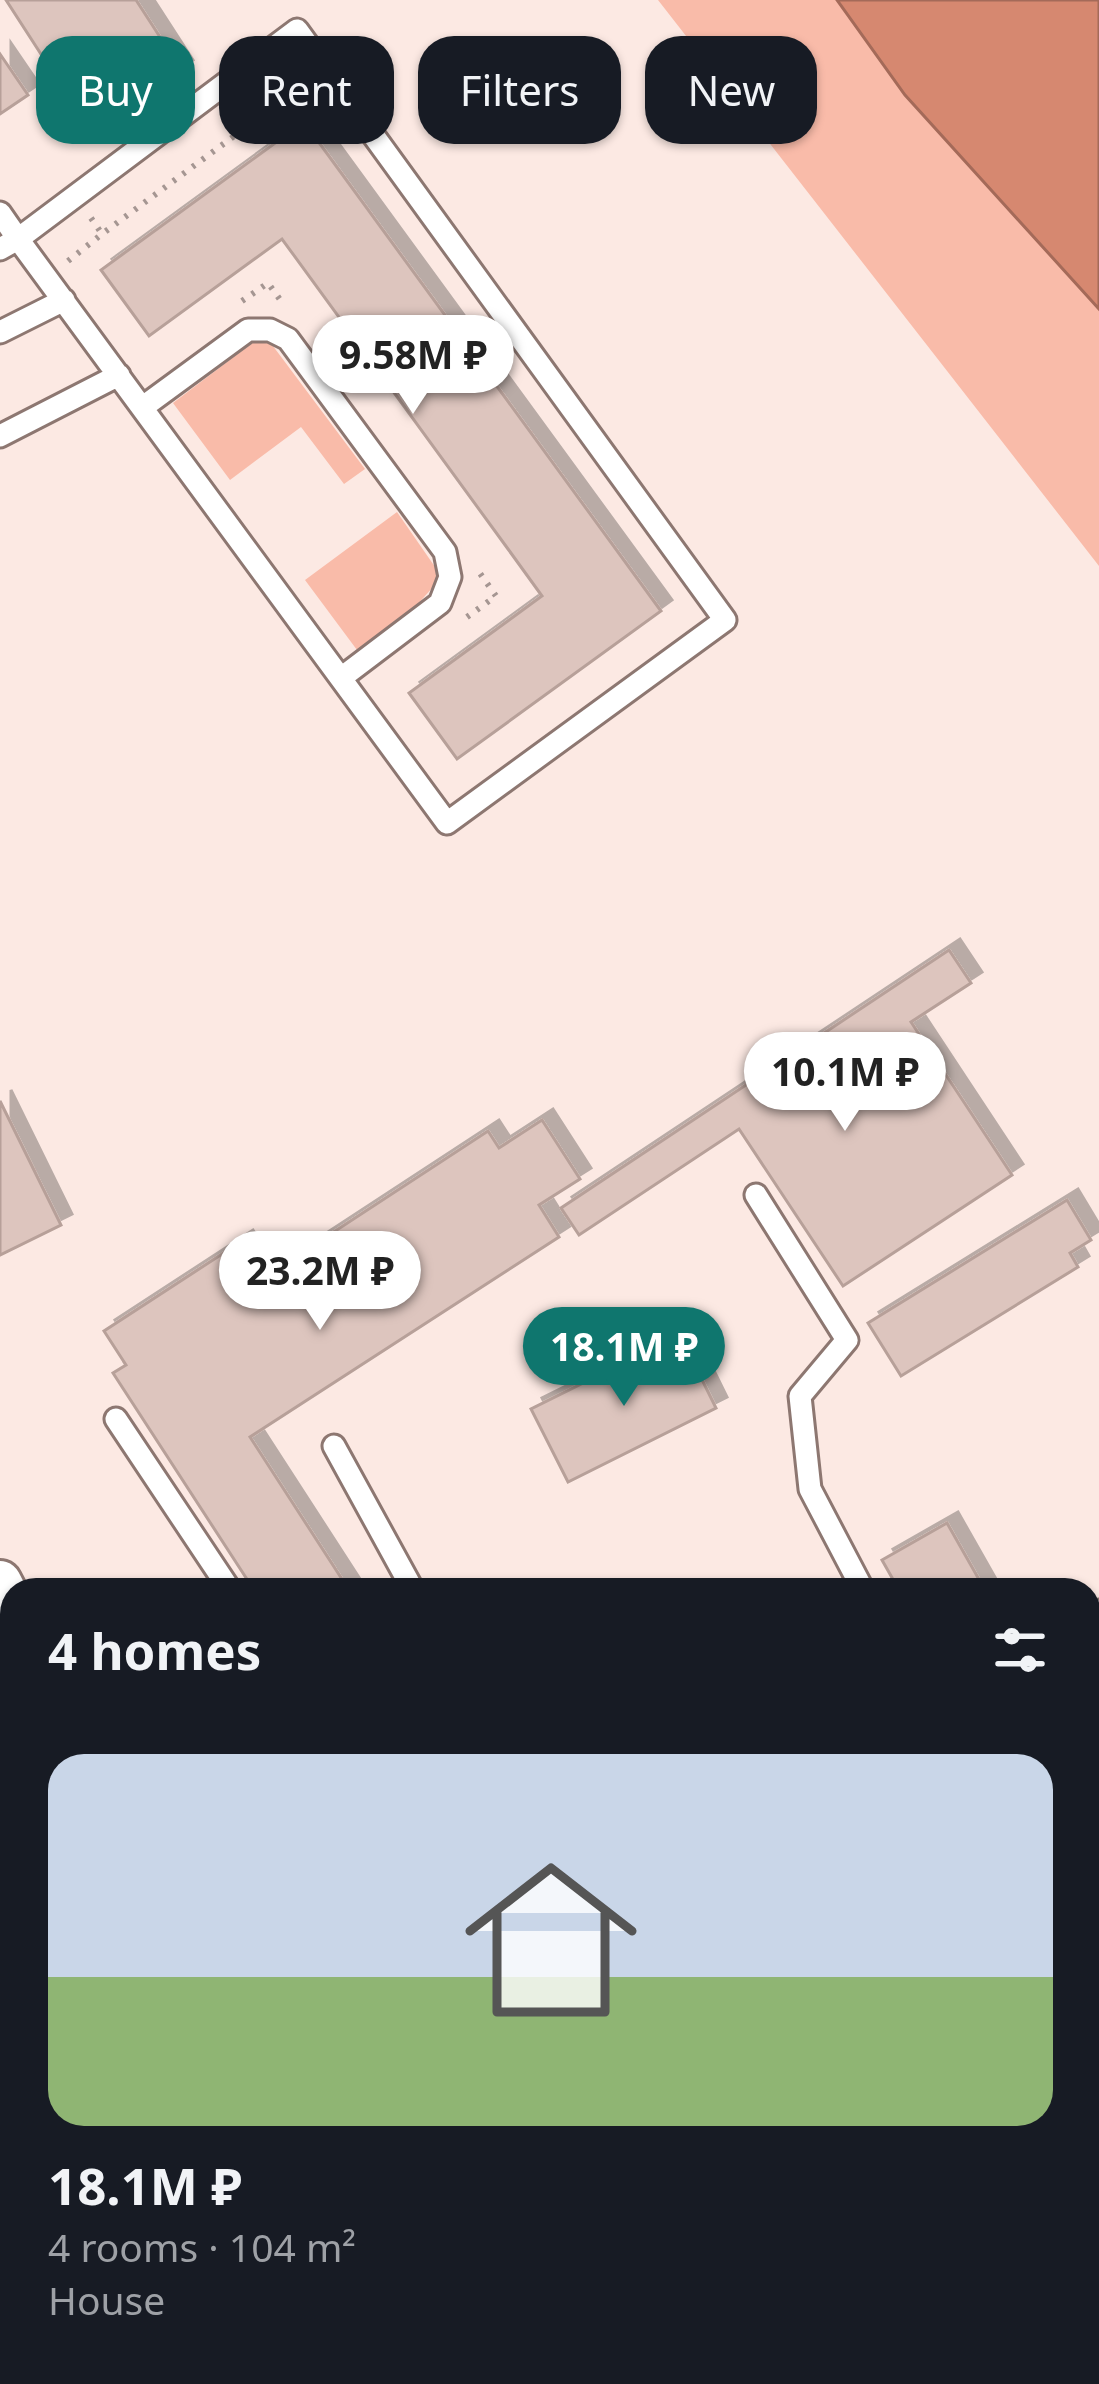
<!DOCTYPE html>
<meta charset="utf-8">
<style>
:root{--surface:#171b24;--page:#20242c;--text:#f1f3f6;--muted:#9ea1a6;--accent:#0f766e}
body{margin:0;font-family:"Noto Sans",sans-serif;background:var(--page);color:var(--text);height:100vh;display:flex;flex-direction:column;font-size:45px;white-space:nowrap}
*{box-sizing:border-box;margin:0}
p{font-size:39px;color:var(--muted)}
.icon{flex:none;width:66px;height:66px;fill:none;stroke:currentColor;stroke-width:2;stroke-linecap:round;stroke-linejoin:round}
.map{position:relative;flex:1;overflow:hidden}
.side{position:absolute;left:0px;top:1578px;width:1101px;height:807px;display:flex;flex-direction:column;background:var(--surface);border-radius:36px 36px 0 0;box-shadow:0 3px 9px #0004}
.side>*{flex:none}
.top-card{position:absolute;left:36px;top:36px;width:1029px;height:108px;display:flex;gap:24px}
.price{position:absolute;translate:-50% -102px;padding:0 27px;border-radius:42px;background:#fff;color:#222;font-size:39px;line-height:78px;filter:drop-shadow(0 3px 6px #0008)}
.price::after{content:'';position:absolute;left:50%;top:72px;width:36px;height:27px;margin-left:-18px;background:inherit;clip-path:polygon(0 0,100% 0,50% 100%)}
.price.current{background:var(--accent);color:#fff}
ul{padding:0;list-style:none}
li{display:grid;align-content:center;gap:24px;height:636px;padding:0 48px}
li span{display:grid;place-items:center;height:372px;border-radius:36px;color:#555}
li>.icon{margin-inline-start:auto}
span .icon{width:216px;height:216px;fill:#fffc;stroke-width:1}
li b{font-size:51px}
h2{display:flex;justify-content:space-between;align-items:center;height:144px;padding:0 48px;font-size:51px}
.chip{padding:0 42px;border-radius:36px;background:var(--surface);box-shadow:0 3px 9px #0004;font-size:42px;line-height:108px}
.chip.current{background:var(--accent);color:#fff}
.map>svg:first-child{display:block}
.green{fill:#f9bba9}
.water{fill:#d68870;stroke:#a46a59;stroke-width:3}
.building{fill:#ddc5be;stroke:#b7a099;stroke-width:3;filter:url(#shadow)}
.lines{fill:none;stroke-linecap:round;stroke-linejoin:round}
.service-casing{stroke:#8d7771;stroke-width:27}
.minor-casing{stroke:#8d7771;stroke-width:48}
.path{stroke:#a59692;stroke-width:6;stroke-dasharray:3 9;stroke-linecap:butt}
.service{stroke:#fff;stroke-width:21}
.minor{stroke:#fff;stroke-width:42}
</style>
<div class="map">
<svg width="1099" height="2384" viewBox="0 0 1099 2384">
<defs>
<filter id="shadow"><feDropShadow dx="11" dy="-11" stdDeviation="0" flood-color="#0004"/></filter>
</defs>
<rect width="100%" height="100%" fill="#fce9e3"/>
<path class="green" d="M 658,0 L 837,0 L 905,95 L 1099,309 L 1099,566 Z
M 264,334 L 365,469 L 344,484 L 301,427 L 230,480 L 173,403 Z
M 397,512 L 442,577 L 416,606 L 357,650 L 305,580 Z"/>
<path class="water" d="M 837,0 L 1099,0 L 1099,309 L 905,95 Z"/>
<path class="building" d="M 6,0 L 136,0 L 182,71 L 90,130 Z
M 0,54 L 28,95 L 0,114 Z
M 304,122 L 661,611 L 457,759 L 409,693 L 542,596 L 508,549 L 282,239 L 149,336 L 101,270 Z
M 949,950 L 971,983 L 911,1022 L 1012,1175 L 843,1286 L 739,1129 L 579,1235 L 561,1208 Z
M 0,1101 L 61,1225 L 0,1255 Z
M 542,1120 L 580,1179 L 539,1205 L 559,1237 L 250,1437 L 349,1590 L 254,1590 L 113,1373 L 126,1365 L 104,1331 L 242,1241 L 265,1277 L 488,1131 L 499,1148 Z
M 1067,1200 L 1091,1240 L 1070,1253 L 1078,1267 L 901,1376 L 868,1323 Z
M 680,1335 L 716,1408 L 568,1482 L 531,1409 Z
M 947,1523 L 985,1590 L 899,1590 L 882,1560 Z
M 1097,2000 L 1099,2132 L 1089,2140 L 1089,2006 Z
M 0,2056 L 12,2078 L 12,2095 L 0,2101 Z
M 1089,2175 L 1099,2188 L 1099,2321 L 1089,2328 Z
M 476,2373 L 637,2373 L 615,2384 L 481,2384 Z
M 873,2373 L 919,2373 L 926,2384 L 880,2384 Z"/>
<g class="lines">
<g class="service-casing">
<path id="service" d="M 297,30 L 725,620 L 447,823 L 18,239 Z
M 0,213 L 18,239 L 0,249
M 0,332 L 64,300
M 143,407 L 248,330 L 270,330 L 288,339 L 445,552 L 450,577 L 440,603 L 341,678
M 0,436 L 119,375
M 756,1195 L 847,1340 L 800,1396 L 810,1489 L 863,1590
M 116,1419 L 230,1590
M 334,1446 L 413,1590
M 1089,1617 L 1099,1611
M 790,2373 L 797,2384
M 1022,2373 L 1030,2384"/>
</g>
<g class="minor-casing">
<path id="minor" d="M 0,1582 L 12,1605
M 399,2373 L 404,2384"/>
</g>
<path class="path" d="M 91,218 L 102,234 L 303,85
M 68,261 L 102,234
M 242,301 L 268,283 L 284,305
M 467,617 L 496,596 L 479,572"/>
<use href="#service" class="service"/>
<use href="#minor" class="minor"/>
</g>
</svg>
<b class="price" style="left:413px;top:417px">9.58M ₽</b>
<b class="price" style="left:845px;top:1134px">10.1M ₽</b>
<b class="price" style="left:320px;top:1333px">23.2M ₽</b>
<b class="price current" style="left:624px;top:1409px">18.1M ₽</b>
<div class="top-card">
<a class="chip current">Buy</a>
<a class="chip">Rent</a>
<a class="chip">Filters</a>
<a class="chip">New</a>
</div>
<section class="side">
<h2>4 homes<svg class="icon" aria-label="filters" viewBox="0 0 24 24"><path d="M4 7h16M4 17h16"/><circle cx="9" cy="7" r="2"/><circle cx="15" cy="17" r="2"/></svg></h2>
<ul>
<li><span style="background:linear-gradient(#c9d6e8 60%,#8fb573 0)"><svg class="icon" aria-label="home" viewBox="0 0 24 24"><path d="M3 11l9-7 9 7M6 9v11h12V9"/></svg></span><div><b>18.1M ₽</b><p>4 rooms · 104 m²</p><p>House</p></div></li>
</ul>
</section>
</div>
